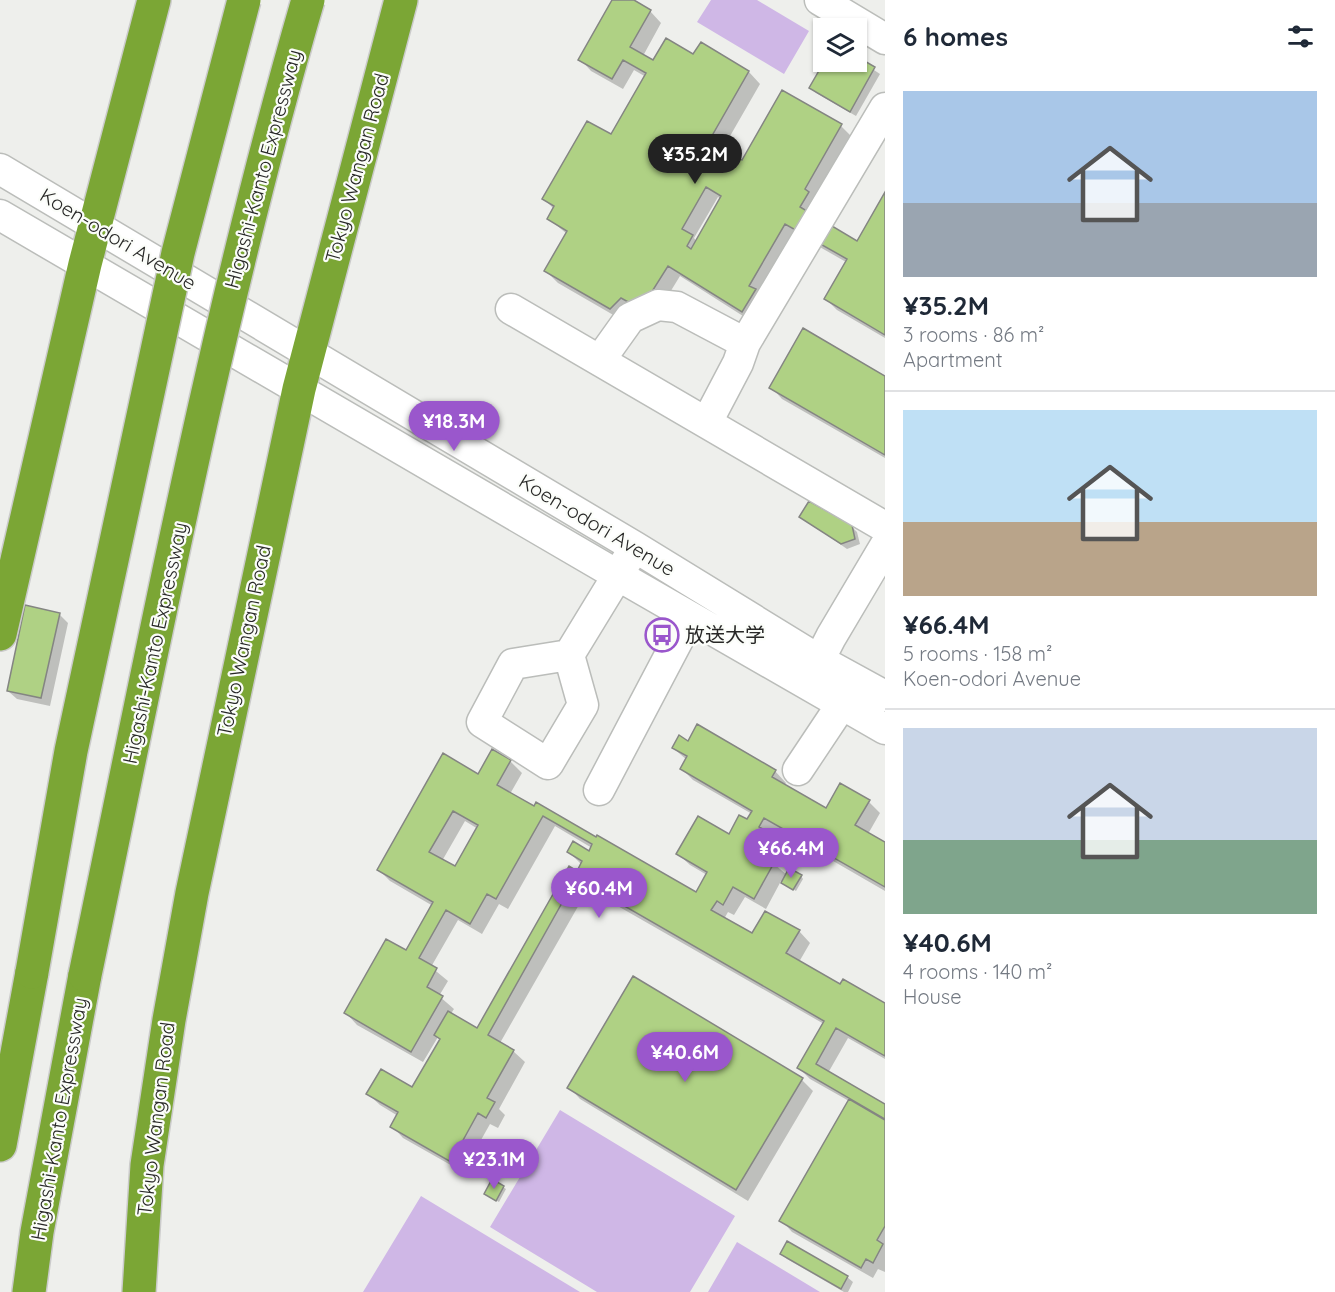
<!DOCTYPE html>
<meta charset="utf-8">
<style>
:root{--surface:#fff;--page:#f6f6f7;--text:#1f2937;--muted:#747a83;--line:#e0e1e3;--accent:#9a57cc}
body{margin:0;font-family:Quicksand,"Noto Sans JP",sans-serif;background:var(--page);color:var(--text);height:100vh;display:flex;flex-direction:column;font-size:22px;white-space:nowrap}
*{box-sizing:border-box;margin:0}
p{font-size:20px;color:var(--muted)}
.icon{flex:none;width:33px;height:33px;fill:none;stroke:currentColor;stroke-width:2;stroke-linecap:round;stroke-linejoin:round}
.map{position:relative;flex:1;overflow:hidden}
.panel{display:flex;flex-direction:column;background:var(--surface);width:450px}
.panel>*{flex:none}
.tools{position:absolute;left:813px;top:18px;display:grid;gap:12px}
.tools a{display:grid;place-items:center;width:54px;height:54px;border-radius:0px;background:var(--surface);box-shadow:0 2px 4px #0004;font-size:30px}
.price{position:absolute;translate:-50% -51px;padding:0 14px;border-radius:21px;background:var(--accent);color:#fff;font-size:20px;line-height:39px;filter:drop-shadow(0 2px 3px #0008)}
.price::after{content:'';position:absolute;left:50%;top:36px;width:18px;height:14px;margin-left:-9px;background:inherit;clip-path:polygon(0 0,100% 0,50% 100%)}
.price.selected{background:#222;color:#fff}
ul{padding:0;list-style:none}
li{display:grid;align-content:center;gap:12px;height:318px;padding:0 18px}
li+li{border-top:2px solid var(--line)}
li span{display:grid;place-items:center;height:186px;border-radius:0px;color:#555}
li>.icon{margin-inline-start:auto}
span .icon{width:108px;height:108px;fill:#fffc;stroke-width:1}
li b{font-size:26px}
h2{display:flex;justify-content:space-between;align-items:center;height:72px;padding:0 18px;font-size:26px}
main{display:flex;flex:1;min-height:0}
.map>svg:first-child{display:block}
.green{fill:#cfb7e6}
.shadow{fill:#0003;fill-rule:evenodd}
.building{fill:#afd184;stroke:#848582;stroke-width:1.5;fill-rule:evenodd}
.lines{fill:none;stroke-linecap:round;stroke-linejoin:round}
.minor-casing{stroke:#bbbdba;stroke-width:33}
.highway-casing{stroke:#cbcbcb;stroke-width:36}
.minor{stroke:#fff;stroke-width:30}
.highway{stroke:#7ba635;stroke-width:33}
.highway-bridge-casing{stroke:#cbcbcb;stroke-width:36;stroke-linecap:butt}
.highway-bridge{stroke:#7ba635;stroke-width:33}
.labels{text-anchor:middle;stroke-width:4.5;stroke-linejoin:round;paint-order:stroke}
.street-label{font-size:20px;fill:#282827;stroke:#fbfdf9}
.poi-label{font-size:20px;fill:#282827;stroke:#fbfdf9;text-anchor:start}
</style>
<main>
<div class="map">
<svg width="885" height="1292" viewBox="0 0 885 1292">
<rect width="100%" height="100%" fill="#eeefec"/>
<path class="green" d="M 711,0 L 757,0 L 809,31 L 784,74 L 697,22 Z
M 560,1110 L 735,1216 L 690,1292 L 597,1292 L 490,1227 Z
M 421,1196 L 580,1292 L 363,1292 Z
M 737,1242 L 820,1292 L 708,1292 Z"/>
<path class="shadow" d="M 614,0 L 631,0 L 650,11 L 661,23 L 643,56 L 654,62 L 694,56 L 701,44 L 749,72 L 760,84 L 722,150 L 742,162 L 841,126 L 852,137 L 813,216 L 858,243 L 885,195 L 885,338 L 837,310 L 826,299 L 846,262 L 797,234 L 754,323 L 680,276 L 653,320 L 622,320 L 558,283 L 546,271 L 567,234 L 549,219 L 554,209 L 544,199 L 612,136 L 646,77 L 634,70 L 623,89 L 591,71 L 580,59 ZM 718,197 L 721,199 L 697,242 L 694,238 Z
M 856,58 L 880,74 L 856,116 L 816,93 L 811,88 L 826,62 L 856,62 Z
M 885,378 L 885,458 L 782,399 L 771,387 Z
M 801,517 L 851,526 L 857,532 L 860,544 L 847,549 Z
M 59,614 L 68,623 L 50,706 L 17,699 L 8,691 Z
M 688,743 L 775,771 L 786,783 L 784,786 L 826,810 L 869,802 L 880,813 L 868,834 L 885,844 L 885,891 L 776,828 L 771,837 L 776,842 L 767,858 L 787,875 L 801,876 L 803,879 L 796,891 L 781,881 L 766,909 L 745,897 L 734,915 L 728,912 L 724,919 L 752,936 L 799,931 L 810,943 L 799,962 L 841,986 L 885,1005 L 885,1059 L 848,1038 L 828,1073 L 885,1106 L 885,1272 L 878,1269 L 873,1278 L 792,1232 L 781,1220 L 849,1101 L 810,1079 L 799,1068 L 824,1024 L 588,889 L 500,1043 L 513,1051 L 525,1062 L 499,1109 L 505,1115 L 498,1128 L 490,1124 L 463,1172 L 403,1138 L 392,1126 L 398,1116 L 380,1105 L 368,1094 L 413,1089 L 441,1040 L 438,1037 L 423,1062 L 357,1025 L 346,1013 L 406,952 L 433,906 L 390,881 L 379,870 L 479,776 L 493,751 L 510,761 L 522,773 L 510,794 L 697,894 L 707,875 L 690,865 L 678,854 L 730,837 L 747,821 L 752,814 L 693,780 L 682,769 L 687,760 L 673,748 ZM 465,821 L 478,829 L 455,868 L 442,861 ZM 555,826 L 592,848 L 589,853 L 569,852 L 582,865 L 477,1030 L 450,1015 L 454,1009 L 439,996 L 448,981 L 431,967 L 458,920 L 482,934 L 499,904 L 508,909 Z
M 634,978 L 802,1080 L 813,1091 L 748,1201 L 580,1099 L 569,1087 Z
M 493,1181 L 506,1189 L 499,1202 L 488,1196 Z
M 782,1254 L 847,1277 L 853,1282 L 848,1292 L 844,1292 L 787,1259 Z"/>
<path class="building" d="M 612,0 L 634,0 L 651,10 L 630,47 L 653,60 L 666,38 L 693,54 L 701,42 L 749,71 L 709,141 L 742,160 L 782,90 L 842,124 L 805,189 L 809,192 L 800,207 L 857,241 L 885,192 L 885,335 L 824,299 L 847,259 L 785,224 L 749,286 L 756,289 L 742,312 L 668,266 L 641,309 L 621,298 L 610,309 L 544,271 L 567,231 L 547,219 L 554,206 L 542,199 L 587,121 L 611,134 L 646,73 L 623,60 L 612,79 L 578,60 ZM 706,187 L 721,196 L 691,249 L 687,246 L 693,235 L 682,229 Z
M 856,56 L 875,67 L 850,112 L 809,88 L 824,62 L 856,62 Z
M 803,328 L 885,376 L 885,455 L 769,388 Z
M 809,501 L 852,525 L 855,539 L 841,544 L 799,517 Z
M 25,605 L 60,613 L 41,698 L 7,691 Z
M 697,724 L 776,770 L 772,777 L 826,808 L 840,783 L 870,800 L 855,825 L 885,842 L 885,887 L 764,818 L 759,827 L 765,830 L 754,849 L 775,861 L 754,899 L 733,887 L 723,905 L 717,901 L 711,910 L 752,933 L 765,911 L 800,930 L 786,953 L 840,984 L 843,979 L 885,1003 L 885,1056 L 836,1028 L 816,1064 L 885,1104 L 885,1119 L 797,1068 L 824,1021 L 576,878 L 488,1035 L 514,1050 L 487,1098 L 495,1102 L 486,1118 L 478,1113 L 451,1162 L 390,1127 L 398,1112 L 366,1094 L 381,1069 L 412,1087 L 440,1039 L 434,1035 L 448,1011 L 477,1028 L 569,866 L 577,871 L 582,861 L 567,852 L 573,841 L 589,851 L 592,844 L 543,816 L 496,899 L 487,894 L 470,924 L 446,910 L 419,958 L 437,968 L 427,987 L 443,996 L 411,1052 L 344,1013 L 386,939 L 406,950 L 433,902 L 377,870 L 443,753 L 478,774 L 492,749 L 511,760 L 497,785 L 534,806 L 536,802 L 596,837 L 597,835 L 696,892 L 707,872 L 676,854 L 698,816 L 729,834 L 739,815 L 747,819 L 752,811 L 680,769 L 687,756 L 672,748 L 679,735 L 688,741 ZM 453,811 L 478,825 L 455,866 L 429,852 Z
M 789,868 L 802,875 L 793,890 L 781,883 Z
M 633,976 L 803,1078 L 736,1190 L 567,1088 Z
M 849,1099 L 885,1120 L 885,1226 L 877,1240 L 883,1244 L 873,1263 L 866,1259 L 861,1268 L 779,1221 Z
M 492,1179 L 504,1186 L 496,1201 L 484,1194 Z
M 787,1241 L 848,1276 L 841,1289 L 780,1254 Z"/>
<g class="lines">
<g class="minor-casing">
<path id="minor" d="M 820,0 L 885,39
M 0,169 L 635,547 L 819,660 L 885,696
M 0,215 L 619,576 L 885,729
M 511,309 L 885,527
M 600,360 L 630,318 L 658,305 L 677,307 L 745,343
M 707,422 L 738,363 L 745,343 L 885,108
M 569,655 L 513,664 L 482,722 L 548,764 L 583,705 L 569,655 L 627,560
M 811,676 L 831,637 L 885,546
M 798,770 L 842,704
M 599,790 L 690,617"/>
</g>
<g class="highway-casing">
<path id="highway" d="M 0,634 L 85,264 L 154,0
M 0,1145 L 32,972
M 29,1292 L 37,1232 L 85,975
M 139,1292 L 147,1165 L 169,1020 L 192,893 L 299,389 L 401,0"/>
</g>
<use href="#minor" class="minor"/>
<use href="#highway" class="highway"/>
<g class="highway-bridge-casing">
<path id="highway-bridge" d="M 32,972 L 71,751 L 178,253 L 244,0
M 85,975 C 153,649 215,320 308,0"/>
</g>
<use href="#highway-bridge" class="highway-bridge"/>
</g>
<defs>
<g id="bus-ring" transform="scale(1.725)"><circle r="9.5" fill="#fbfdf9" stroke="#9a57cc" stroke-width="1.5"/><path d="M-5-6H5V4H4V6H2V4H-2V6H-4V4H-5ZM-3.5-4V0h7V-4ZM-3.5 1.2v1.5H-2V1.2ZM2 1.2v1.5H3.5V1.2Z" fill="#9a57cc"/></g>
</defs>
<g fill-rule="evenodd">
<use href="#bus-ring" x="662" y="635"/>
</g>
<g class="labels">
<g class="street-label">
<text transform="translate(357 168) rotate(-75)" y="7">Tokyo Wangan Road</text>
<text transform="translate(263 169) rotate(-75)" y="7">Higashi-Kanto Expressway</text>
<text transform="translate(118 239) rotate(31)" y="7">Koen-odori Avenue</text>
<text transform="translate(597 525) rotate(31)" y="7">Koen-odori Avenue</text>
<text transform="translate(244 641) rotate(-78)" y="7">Tokyo Wangan Road</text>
<text transform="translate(155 643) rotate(-78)" y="7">Higashi-Kanto Expressway</text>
<text transform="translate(59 1119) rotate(-80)" y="7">Higashi-Kanto Expressway</text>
<text transform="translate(156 1119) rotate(-83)" y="7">Tokyo Wangan Road</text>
</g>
<g class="poi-label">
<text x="685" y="642">放送大学</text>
</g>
</g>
</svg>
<div class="tools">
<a><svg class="icon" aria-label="layers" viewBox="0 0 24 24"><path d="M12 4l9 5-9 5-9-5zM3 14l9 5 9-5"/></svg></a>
</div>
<b class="price selected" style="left:695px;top:185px">¥35.2M</b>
<b class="price" style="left:454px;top:452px">¥18.3M</b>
<b class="price" style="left:791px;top:879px">¥66.4M</b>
<b class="price" style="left:599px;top:919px">¥60.4M</b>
<b class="price" style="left:685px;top:1083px">¥40.6M</b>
<b class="price" style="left:494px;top:1190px">¥23.1M</b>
</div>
<section class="panel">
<h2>6 homes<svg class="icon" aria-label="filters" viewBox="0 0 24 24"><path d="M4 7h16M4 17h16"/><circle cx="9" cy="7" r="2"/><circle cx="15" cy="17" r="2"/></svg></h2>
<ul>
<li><span style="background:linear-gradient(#a9c7e8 60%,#9aa5b1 0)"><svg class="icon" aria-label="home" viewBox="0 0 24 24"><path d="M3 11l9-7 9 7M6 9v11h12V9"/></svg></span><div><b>¥35.2M</b><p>3 rooms · 86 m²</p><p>Apartment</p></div></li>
<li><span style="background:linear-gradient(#bfe0f5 60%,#b9a48a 0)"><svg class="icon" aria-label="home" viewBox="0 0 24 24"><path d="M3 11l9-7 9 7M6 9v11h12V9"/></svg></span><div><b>¥66.4M</b><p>5 rooms · 158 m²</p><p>Koen-odori Avenue</p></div></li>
<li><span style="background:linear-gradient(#c9d6e8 60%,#7fa58c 0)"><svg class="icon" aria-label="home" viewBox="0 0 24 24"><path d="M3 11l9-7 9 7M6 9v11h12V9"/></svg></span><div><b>¥40.6M</b><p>4 rooms · 140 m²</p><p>House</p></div></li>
</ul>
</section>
</main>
